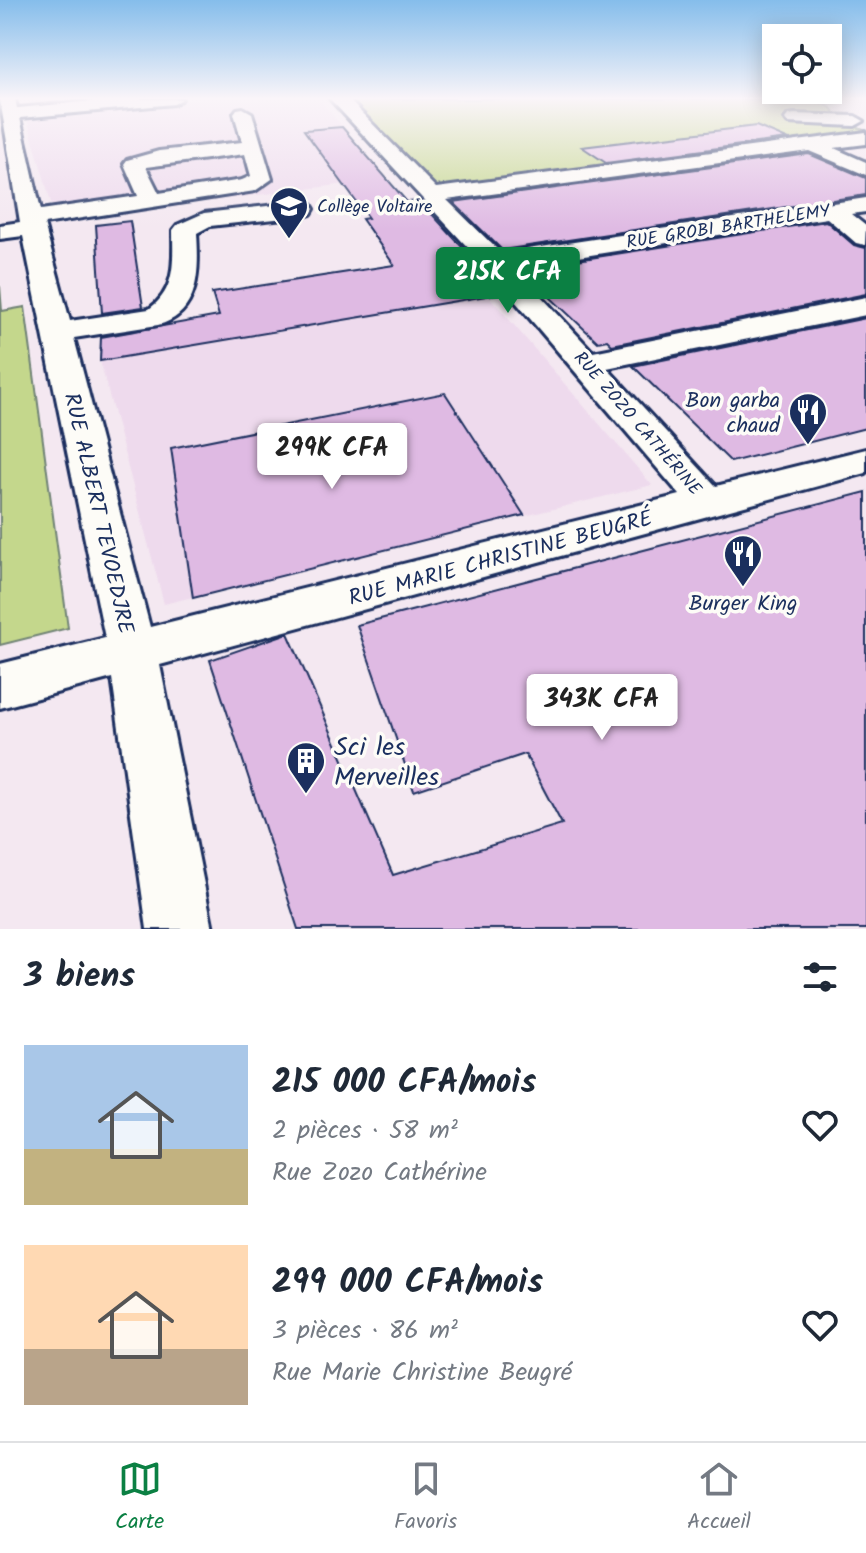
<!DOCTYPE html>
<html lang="fr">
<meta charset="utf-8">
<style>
:root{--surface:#fff;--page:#f6f6f7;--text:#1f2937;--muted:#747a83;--line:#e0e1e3;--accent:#0b8043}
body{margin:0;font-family:Kalam,sans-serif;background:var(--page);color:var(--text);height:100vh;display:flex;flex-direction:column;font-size:30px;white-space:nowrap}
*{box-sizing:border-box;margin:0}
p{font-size:26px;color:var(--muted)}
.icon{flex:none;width:44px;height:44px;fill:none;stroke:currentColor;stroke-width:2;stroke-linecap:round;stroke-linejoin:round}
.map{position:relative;height:929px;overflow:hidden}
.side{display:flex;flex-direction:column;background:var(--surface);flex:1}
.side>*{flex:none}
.fabs{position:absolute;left:762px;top:24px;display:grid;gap:16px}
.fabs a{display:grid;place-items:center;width:80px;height:80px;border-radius:0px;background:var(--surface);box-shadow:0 4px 20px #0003;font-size:40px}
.price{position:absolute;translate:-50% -68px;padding:0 18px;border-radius:8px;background:#fff;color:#222;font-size:26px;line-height:52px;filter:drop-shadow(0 2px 4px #0008)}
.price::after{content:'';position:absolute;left:50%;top:48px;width:24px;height:18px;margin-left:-12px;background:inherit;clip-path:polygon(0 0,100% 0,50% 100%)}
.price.active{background:var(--accent);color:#fff}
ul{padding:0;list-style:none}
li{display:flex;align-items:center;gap:24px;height:200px;padding:0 24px}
li span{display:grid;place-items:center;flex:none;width:224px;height:160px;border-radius:0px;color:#555}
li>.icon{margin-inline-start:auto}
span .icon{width:96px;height:96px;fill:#fffc;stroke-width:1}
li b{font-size:34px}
h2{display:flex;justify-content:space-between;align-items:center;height:96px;padding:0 24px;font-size:34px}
.dock{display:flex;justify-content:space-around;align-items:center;height:112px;border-top:2px solid var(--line);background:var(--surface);font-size:22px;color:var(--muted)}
.dock a{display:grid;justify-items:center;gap:4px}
.dock .active{color:var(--accent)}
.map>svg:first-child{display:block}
.built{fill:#eedaed}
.green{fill:#c4d78c;stroke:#708375;stroke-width:2}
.building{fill:#dfbae3;stroke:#1b2f5e;stroke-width:2}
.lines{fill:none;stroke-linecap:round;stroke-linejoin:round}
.minor-casing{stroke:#1b2f5e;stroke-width:6}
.minor{fill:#fdfcf7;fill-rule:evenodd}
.labels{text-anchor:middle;stroke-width:7;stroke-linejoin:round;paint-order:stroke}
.far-poi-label{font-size:18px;fill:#1b2f5e;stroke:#fdfcf7;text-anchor:start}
.far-street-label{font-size:18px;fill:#1b2f5e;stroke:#fdfcf7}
.poi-label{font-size:22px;fill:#1b2f5e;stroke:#fdfcf7;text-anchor:end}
.street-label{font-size:22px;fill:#1b2f5e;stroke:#fdfcf7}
.near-poi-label{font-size:26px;fill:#1b2f5e;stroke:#fdfcf7;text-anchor:start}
</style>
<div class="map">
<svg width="866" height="929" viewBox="0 0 866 929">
<rect width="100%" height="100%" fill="#f4e8f1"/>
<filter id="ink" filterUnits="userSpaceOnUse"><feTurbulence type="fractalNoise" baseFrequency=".0125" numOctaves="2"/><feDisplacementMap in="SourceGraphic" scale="16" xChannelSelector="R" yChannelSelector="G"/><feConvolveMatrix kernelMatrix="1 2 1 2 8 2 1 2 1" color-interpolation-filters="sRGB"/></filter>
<g filter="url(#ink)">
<path class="built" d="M 199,99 L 319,99 L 387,179 L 56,220 L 27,118 L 35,114 Z
M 488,295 L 652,485 L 164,604 L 100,361 Z"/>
<path class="green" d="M 349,99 L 810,99 L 830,107 L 842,121 L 866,131 L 436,187 Z
M 0,286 L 2,311 L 25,307 L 68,628 L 0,645 Z"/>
<path class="building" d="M 756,126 L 787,139 L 606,163 L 582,147 Z
M 342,127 L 407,202 L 420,201 L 504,293 L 100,361 L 101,337 L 219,316 L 212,293 L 394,265 L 362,219 L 368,218 L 304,130 Z
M 809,154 L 866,178 L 866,195 L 502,250 L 453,202 Z
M 130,221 L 143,307 L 102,313 L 96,225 Z
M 826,221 L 854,245 L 866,248 L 866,294 L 612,345 L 607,340 L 598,342 L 520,269 Z
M 866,318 L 866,428 L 731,462 L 633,366 Z
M 445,393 L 524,515 L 193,598 L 171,448 Z
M 866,492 L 866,929 L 298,929 L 210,660 L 288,633 L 393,875 L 562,824 L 525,754 L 414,791 L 357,625 Z"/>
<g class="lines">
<g class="minor-casing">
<path id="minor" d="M 0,99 L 15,99 L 17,108 L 115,99 L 182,99 L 174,104 L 20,118 L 41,210 L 138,196 L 124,164 L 127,160 L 159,151 L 242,142 L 234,113 L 237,109 L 243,108 L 252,113 L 272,179 L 255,191 L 44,224 L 70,321 L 149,309 C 177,289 173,260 173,230 L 177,225 L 204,213 L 303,202 L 311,204 L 314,209 L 311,214 L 303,216 L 210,226 L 197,233 C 199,268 201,314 158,325 L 74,338 L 150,627 L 680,495 L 486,267 L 330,99 L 348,99 L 436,188 L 866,132 L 866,144 L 834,148 L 866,162 L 866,175 L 809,151 L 447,200 L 501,253 L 866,198 L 866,212 L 851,214 L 866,226 L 865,245 L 856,243 L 827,218 L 514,267 L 593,352 L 866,297 L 866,315 L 607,368 L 716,486 L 866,449 L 866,473 L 160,665 L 213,929 L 147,929 L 112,678 L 0,708 L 0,664 L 105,638 L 23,236 L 0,239 L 0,225 L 20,222 ZM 245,154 L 251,176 L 242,180 L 159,193 L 146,167 Z
M 794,114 L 855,116 L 864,121 L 855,126 L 788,123 L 785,119 L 788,115 Z"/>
</g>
<use href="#minor" class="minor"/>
</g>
</g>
<linearGradient id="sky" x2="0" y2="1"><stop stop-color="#85bdeb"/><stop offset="0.43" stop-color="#faf5f9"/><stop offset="1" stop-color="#faf5f9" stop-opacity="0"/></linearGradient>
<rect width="866" height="229" fill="url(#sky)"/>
<defs>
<g id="school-pin" transform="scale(2)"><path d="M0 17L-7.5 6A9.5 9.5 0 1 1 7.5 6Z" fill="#1b2f5e" stroke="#fdfcf7"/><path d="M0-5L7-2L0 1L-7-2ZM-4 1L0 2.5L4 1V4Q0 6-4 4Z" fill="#fff"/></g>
<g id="restaurant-pin" transform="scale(2)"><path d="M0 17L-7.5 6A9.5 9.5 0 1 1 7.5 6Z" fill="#1b2f5e" stroke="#fdfcf7"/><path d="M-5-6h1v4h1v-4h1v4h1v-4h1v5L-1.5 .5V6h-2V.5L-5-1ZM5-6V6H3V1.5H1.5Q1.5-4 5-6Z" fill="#fff"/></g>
<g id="building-pin" transform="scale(2)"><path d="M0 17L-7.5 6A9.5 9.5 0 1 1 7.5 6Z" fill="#1b2f5e" stroke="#fdfcf7"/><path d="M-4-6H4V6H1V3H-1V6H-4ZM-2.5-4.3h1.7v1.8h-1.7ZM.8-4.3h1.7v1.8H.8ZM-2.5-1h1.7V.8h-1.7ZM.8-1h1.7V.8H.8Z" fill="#fff"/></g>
</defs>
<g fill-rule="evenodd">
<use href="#school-pin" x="289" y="206"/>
<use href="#restaurant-pin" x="808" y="412"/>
<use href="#restaurant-pin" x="743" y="554"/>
<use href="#building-pin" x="306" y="761"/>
</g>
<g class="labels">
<g class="far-poi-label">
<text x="317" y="212">Collège Voltaire</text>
</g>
<g class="far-street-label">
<text transform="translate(728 226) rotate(-9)" y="6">RUE GROBI BARTHELEMY</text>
<text transform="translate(638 423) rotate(49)" y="6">RUE ZOZO CATHÉRINE</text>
</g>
<g class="poi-label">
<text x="780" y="407">Bon garba<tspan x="780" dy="25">chaud</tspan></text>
<text x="743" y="610" text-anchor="middle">Burger King</text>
</g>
<g class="street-label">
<text transform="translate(100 513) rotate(77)" y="8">RUE ALBERT TEVOEDJRE</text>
<text transform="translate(500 557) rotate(-15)" y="8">RUE MARIE CHRISTINE BEUGRÉ</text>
</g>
<g class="near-poi-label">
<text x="334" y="755">Sci les<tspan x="334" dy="30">Merveilles</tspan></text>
</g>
</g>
</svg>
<div class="fabs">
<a><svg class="icon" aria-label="locate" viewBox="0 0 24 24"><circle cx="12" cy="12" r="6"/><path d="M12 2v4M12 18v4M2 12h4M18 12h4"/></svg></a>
</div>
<b class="price active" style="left:508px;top:315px">215K CFA</b>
<b class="price" style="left:332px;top:491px">299K CFA</b>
<b class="price" style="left:602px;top:742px">343K CFA</b>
</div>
<section class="side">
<h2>3 biens<svg class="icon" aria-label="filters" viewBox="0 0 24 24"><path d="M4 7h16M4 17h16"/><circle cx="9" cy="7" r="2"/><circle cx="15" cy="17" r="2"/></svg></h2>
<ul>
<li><span style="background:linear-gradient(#a9c7e8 65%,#c2b280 0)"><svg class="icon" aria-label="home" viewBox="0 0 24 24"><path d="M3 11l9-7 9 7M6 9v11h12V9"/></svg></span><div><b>215 000 CFA/mois</b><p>2 pièces · 58 m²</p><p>Rue Zozo Cathérine</p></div><svg class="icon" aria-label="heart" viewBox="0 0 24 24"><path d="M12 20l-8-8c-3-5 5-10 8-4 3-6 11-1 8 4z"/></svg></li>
<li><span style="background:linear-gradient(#ffd9b3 65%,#b9a48a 0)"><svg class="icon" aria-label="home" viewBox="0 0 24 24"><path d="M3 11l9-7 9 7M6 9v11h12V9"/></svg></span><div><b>299 000 CFA/mois</b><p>3 pièces · 86 m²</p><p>Rue Marie Christine Beugré</p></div><svg class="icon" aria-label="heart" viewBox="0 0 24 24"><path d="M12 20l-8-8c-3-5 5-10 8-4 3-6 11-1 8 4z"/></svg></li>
</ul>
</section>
<nav class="dock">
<a class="active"><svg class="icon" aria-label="map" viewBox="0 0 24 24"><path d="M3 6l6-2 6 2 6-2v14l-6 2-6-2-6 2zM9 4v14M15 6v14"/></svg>Carte</a>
<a><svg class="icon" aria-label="saved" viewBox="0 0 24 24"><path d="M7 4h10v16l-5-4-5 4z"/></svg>Favoris</a>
<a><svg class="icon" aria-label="home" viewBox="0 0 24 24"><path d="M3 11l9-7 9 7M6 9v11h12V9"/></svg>Accueil</a>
</nav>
